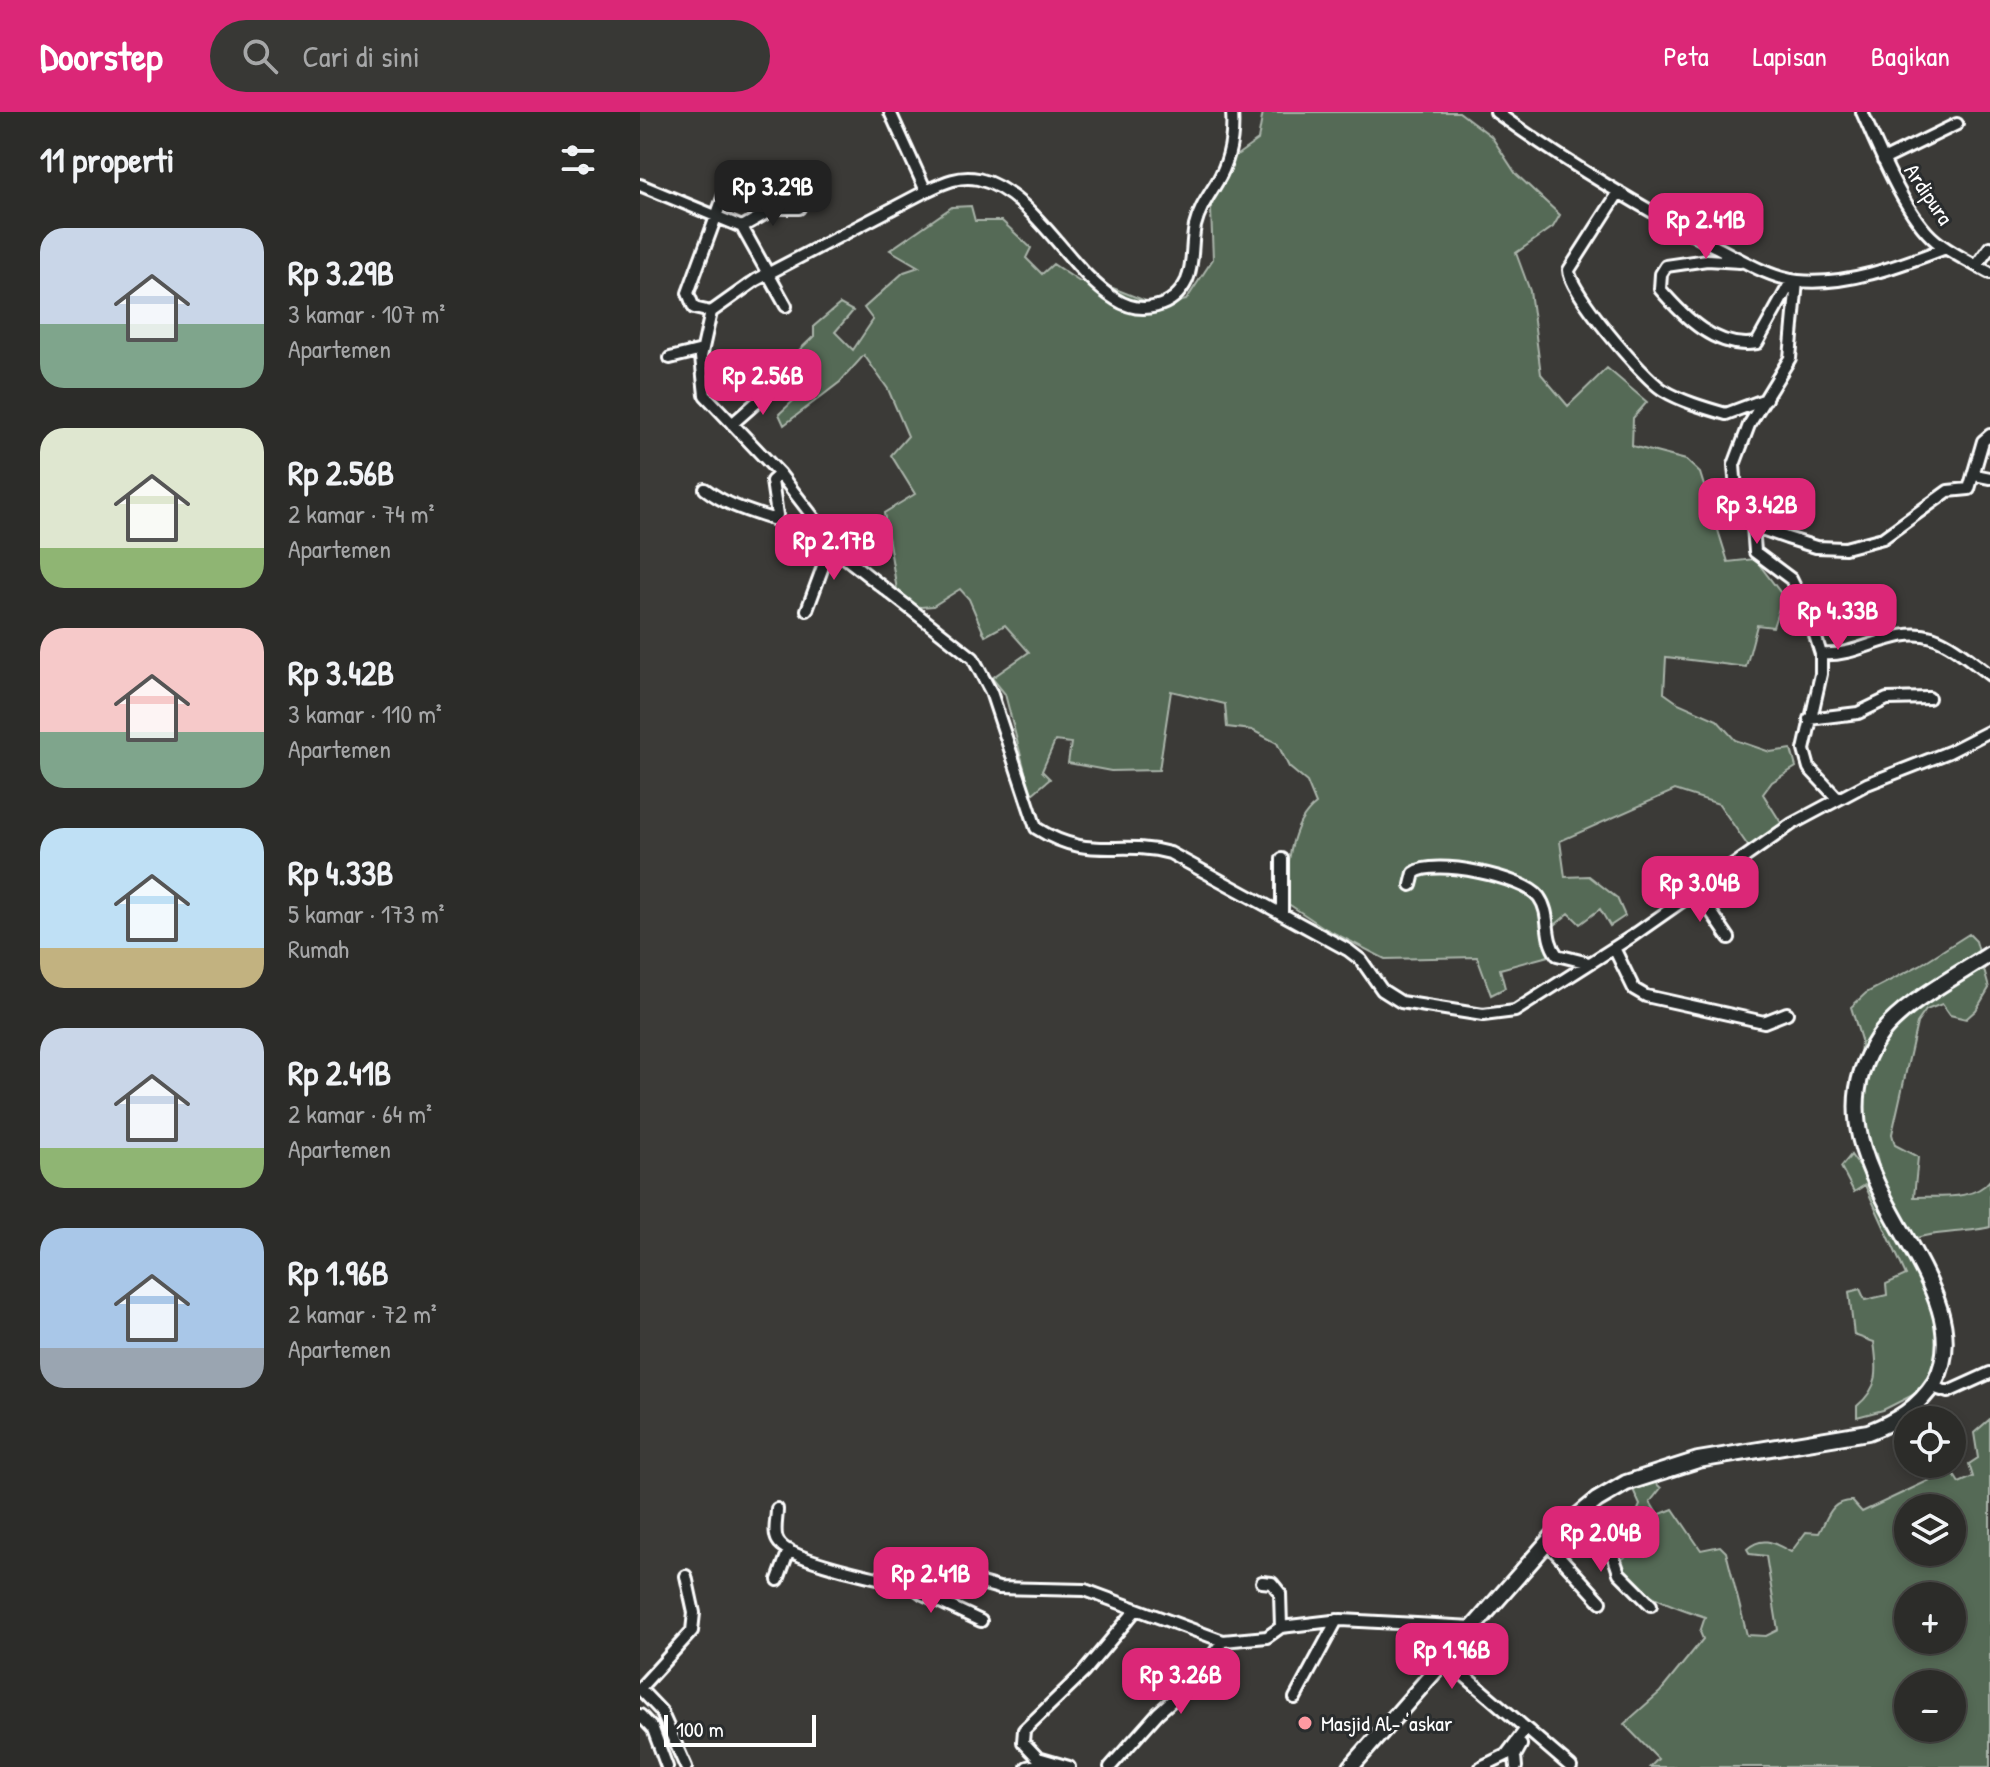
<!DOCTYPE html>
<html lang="id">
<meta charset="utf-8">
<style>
:root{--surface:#2c2c29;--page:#383835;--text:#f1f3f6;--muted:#a6a7a8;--line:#484846;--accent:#db2777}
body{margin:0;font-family:"Patrick Hand",sans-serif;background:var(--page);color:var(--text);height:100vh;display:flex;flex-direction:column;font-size:30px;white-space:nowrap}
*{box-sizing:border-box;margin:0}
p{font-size:26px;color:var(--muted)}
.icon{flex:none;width:44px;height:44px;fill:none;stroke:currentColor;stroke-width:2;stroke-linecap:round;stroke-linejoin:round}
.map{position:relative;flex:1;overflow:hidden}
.panel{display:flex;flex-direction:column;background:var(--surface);width:640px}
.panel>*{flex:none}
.buttons{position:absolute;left:1254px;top:1294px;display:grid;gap:16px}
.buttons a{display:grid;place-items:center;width:72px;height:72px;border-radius:50%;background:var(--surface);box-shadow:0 4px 12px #0003,0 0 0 2px var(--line);font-size:40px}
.scale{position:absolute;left:24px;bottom:20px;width:152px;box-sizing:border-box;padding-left:8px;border:4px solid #fff;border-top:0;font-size:22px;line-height:28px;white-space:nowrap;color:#fff;-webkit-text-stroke:6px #2a2d2e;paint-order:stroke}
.price{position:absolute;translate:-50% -68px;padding:0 18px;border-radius:16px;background:var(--accent);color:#fff;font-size:26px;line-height:52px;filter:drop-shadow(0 2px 4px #0008)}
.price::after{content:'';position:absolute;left:50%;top:48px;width:24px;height:18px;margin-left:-12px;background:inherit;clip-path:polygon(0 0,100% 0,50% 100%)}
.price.on{background:#222;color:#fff}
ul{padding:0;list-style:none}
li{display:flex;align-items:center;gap:24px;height:200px;padding:0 40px}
li span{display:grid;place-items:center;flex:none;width:224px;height:160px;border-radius:24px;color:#555}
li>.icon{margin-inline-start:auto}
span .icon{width:96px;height:96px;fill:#fffc;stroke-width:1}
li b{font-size:34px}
h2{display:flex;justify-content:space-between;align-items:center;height:96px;padding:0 40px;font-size:34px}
header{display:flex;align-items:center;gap:48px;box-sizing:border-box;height:112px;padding:0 40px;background:var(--accent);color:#fff}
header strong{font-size:38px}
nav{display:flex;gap:44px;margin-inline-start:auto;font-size:28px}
.search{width:560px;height:72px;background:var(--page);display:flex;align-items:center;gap:20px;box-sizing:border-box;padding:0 28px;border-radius:44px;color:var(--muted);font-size:30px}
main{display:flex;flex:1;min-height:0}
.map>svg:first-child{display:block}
.green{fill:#556a56;stroke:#aab4aa;stroke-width:2;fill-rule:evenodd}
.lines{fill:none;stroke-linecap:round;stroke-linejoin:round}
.minor-casing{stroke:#fff;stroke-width:16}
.highway-casing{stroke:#fff;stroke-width:20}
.minor{stroke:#2a2d2e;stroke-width:10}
.highway{stroke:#2a2d2e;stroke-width:14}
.poi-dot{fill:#ff9aa2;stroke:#2a2d2e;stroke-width:3}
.labels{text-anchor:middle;stroke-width:6;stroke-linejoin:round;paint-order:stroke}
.street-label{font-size:22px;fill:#fff;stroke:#2a2d2e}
.poi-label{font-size:22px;fill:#fff;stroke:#2a2d2e;text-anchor:start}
</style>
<header>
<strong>Doorstep</strong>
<div class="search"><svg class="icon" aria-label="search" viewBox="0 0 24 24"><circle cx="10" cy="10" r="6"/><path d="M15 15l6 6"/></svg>Cari di sini</div>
<nav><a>Peta</a><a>Lapisan</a><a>Bagikan</a></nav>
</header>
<main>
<section class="panel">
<h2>11 properti<svg class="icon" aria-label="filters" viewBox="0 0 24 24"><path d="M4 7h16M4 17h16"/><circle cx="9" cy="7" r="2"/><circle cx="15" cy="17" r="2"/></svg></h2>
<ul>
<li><span style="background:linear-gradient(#c9d6e8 60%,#7fa58c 0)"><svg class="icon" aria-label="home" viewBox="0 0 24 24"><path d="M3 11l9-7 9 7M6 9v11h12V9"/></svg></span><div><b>Rp 3.29B</b><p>3 kamar · 107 m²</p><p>Apartemen</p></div></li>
<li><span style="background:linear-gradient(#dfe7d0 75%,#8fb573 0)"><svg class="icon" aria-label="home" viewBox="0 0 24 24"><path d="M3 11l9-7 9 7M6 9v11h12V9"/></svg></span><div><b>Rp 2.56B</b><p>2 kamar · 74 m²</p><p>Apartemen</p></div></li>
<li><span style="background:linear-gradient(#f6c9c9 65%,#7fa58c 0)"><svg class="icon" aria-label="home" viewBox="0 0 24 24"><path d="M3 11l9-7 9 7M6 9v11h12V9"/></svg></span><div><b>Rp 3.42B</b><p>3 kamar · 110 m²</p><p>Apartemen</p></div></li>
<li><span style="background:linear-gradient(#bfe0f5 75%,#c2b280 0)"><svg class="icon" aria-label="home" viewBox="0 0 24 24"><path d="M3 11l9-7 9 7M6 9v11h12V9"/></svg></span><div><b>Rp 4.33B</b><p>5 kamar · 173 m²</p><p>Rumah</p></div></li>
<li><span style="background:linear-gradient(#c9d6e8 75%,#8fb573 0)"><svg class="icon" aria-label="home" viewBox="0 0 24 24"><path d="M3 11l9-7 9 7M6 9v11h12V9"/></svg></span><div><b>Rp 2.41B</b><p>2 kamar · 64 m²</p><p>Apartemen</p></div></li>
<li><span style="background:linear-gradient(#a9c7e8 75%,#9aa5b1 0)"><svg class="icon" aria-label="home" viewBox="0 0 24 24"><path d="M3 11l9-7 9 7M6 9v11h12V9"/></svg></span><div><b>Rp 1.96B</b><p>2 kamar · 72 m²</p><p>Apartemen</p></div></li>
</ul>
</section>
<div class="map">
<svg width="1350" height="1655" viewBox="0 0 1350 1655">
<rect width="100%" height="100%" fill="#3b3a37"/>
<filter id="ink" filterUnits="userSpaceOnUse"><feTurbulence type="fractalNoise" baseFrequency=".0125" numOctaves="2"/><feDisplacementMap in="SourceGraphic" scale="16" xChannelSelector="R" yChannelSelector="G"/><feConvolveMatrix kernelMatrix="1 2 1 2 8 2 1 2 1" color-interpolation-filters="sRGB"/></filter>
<g filter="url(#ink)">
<path class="green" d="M 623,0 L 819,0 L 851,24 L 876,62 L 920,103 L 913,115 L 876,141 L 890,179 L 901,262 L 928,294 L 967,256 L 1007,290 L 993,306 L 992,334 L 1046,348 L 1060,361 L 1088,450 L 1115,447 L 1143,484 L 1133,515 L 1117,513 L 1106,555 L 1026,545 L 1024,581 L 1038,591 L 1077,608 L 1095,628 L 1130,640 L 1151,637 L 1156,655 L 1132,670 L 1123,682 L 1143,714 L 1108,734 L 1079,692 L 1035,678 L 920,729 L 925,765 L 949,764 L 977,786 L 985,804 L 970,814 L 960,797 L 940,812 L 929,801 L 902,824 L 912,843 L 860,857 L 865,876 L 851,883 L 837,845 L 745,847 L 686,817 L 647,791 C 646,760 649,712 676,692 L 667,670 L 649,655 L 637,631 L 612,618 L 587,615 L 585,592 L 531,579 L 519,658 L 471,659 L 428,651 L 431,631 L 415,629 L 402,659 L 410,667 L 391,683 L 365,582 L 352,566 L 389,540 L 365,513 L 345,524 L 329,487 L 320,477 L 293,494 L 269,496 L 257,478 L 244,401 L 275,382 L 251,343 L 268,324 L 248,277 L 224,243 L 200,270 L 144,313 L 139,302 L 165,278 L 151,246 L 174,224 L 174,214 L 200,192 L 213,199 L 195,220 L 213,238 L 233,208 L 224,196 L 264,160 L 279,155 L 250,138 L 312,95 L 331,94 L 335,109 L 362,109 L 391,136 L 386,146 L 402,162 L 413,152 L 440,170 L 458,170 L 518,194 L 546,188 L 573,147 L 571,98 L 580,55 L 618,28 Z
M 1329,822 L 1336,829 L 1349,876 L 1336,898 L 1326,907 L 1310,903 L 1302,892 L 1286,898 L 1277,911 L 1252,1022 L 1255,1033 L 1278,1045 L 1274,1085 C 1299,1084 1334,1089 1350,1068 L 1350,1115 C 1329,1121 1282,1120 1270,1129 L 1305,1202 L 1296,1265 L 1281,1279 L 1243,1298 L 1217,1305 L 1217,1294 C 1240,1275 1238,1258 1234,1230 L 1214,1223 L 1209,1180 L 1220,1177 L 1225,1188 L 1247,1183 L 1246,1172 L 1266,1163 L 1225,1073 L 1214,1080 L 1201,1055 L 1211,1043 L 1232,1072 L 1242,1069 L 1236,1042 L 1218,1032 L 1214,963 L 1220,952 L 1221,928 L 1211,895 L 1226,881 L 1280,853 Z
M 1350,1307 L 1350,1655 L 1010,1655 L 1018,1647 L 984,1612 L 1020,1580 L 1063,1527 L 1060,1520 L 1065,1505 C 1030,1493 996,1484 980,1449 L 999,1434 L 991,1414 L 1000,1393 L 991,1373 L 1010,1366 L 1021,1376 L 1010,1390 L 1018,1403 L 1033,1397 L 1061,1438 L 1080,1434 L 1086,1440 L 1107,1523 L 1126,1524 L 1138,1518 L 1126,1444 L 1110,1442 L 1107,1437 C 1123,1423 1134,1431 1151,1440 L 1166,1420 L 1179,1421 C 1188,1405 1191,1388 1212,1389 L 1222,1400 L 1311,1358 L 1319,1371 L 1333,1365 L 1329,1352 L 1338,1346 L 1334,1321 ZM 1268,1396 L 1312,1396 L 1312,1440 L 1268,1440 ZM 1268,1484 L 1312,1484 L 1312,1528 L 1268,1528 ZM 1268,1572 L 1312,1572 L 1312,1616 L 1268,1616 Z"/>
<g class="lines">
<g class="minor-casing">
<path id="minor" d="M 250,0 L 286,79 C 303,71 319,63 338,67 C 394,80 428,158 475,187 C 501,204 534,196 547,168 C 554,151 551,132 555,114 C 559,97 568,85 577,70 C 590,48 594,26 592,0
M 856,0 C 925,50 999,94 1074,134 C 1100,147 1129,166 1158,169 C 1208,174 1261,153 1306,136
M 1222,0 C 1238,36 1266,105 1296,129 C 1312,142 1332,151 1350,161
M 1243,48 L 1317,12
M 0,73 L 102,115 L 146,194
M 286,79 L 116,168 L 71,200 L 61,245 L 65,283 L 140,362 L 203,444 L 333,546 L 351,580 L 396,716 C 449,750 478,727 530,741 L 708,838 L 721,848 L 742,878 L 761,890 L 843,903 L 875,899 L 991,825 L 1152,712 L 1227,672 L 1309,640 L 1350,619
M 979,80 L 929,158 C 929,179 1002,265 1023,278 C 1041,289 1065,296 1086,302 L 1126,287
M 102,115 L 135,96 L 159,96
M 1100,150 L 1067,148 L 1026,154 L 1021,162 L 1020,177 C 1044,205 1076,238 1117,231 L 1152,168
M 1337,153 L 1350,135
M 1157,169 L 1150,246 L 1109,313 L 1094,353 L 1096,379 L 1106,408 L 1113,414 L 1147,426 L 1176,435 L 1205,436 L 1243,426 L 1308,379 L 1329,377 L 1343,329 L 1350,323
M 71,200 L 54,196 L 48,181 L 91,64
M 30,246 L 62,238
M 92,312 L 134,275
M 1335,363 L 1350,366
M 65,377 C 86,393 108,399 132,407 L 137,403 L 132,369 L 140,362
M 1113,414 L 1115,440 L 1151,467 L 1169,504 L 1181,542 L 1181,562 L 1164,638 L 1169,656 L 1198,687
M 167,498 L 192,430
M 1181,542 C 1219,546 1256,513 1292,525 C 1313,532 1332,550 1350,563
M 1169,607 L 1218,601 L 1247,587 L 1289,586
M 771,773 L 774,761 C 794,746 884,765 899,785 C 912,803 903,825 917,843 L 949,851
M 1057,779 L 1089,826
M 642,802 L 642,747
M 974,836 L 994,877 L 1006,884 L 1124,910 L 1147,901
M 1292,1275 L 1308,1280 L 1350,1261
M 137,1397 C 137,1407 133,1421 138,1429 C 147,1447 229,1464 251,1469 L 258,1469 L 270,1456 L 278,1453 L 359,1476 L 445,1478 L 583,1529 L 627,1525 L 641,1515 L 701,1508 L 833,1515
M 935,1405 L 959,1427 L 974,1446 L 979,1461 L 1011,1493
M 907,1431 L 961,1490
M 262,1467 L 283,1482 L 341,1509
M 138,1468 L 149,1438
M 622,1470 L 632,1471 L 640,1481 L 641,1515
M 805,1547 L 931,1655
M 0,1576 L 52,1519 L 54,1501 L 46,1464
M 0,1577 L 21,1599 L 46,1655
M 655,1586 L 697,1508
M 0,1603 L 13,1617 L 27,1655
M 387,1655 L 408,1651
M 429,1655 L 398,1646 L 383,1630 L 384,1618 L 443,1561 L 495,1499
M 470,1655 L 518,1601 L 554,1569 L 583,1529
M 841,1655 L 866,1643 L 885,1618
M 876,1655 L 875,1644 L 881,1633"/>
</g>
<g class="highway-casing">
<path id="highway" d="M 711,1655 L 913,1424 L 957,1388 L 986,1371 L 1058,1348 L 1228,1320 C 1257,1309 1278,1296 1295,1270 C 1350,1166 1153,1054 1238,926 C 1260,893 1317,864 1350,842"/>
</g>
<use href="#minor" class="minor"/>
<use href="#highway" class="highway"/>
</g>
</g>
<circle class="poi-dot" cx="665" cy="1611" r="8"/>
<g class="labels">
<g class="street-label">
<text transform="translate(1289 82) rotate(56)" y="8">Ardipura</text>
</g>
<g class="poi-label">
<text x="681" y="1619">Masjid Al- 'askar</text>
</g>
</g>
</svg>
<div class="buttons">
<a><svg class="icon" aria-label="locate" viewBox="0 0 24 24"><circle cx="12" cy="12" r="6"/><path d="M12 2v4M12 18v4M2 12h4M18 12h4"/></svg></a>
<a><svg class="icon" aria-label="layers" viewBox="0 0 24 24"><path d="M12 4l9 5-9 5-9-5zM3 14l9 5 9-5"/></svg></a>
<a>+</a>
<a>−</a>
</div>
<div class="scale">100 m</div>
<b class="price on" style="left:133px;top:116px">Rp 3.29B</b>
<b class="price" style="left:1066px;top:149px">Rp 2.41B</b>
<b class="price" style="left:123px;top:305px">Rp 2.56B</b>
<b class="price" style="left:1117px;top:434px">Rp 3.42B</b>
<b class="price" style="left:194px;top:470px">Rp 2.17B</b>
<b class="price" style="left:1198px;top:540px">Rp 4.33B</b>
<b class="price" style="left:1060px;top:812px">Rp 3.04B</b>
<b class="price" style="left:961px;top:1462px">Rp 2.04B</b>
<b class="price" style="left:291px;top:1503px">Rp 2.41B</b>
<b class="price" style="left:812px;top:1579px">Rp 1.96B</b>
<b class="price" style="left:541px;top:1604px">Rp 3.26B</b>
</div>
</main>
